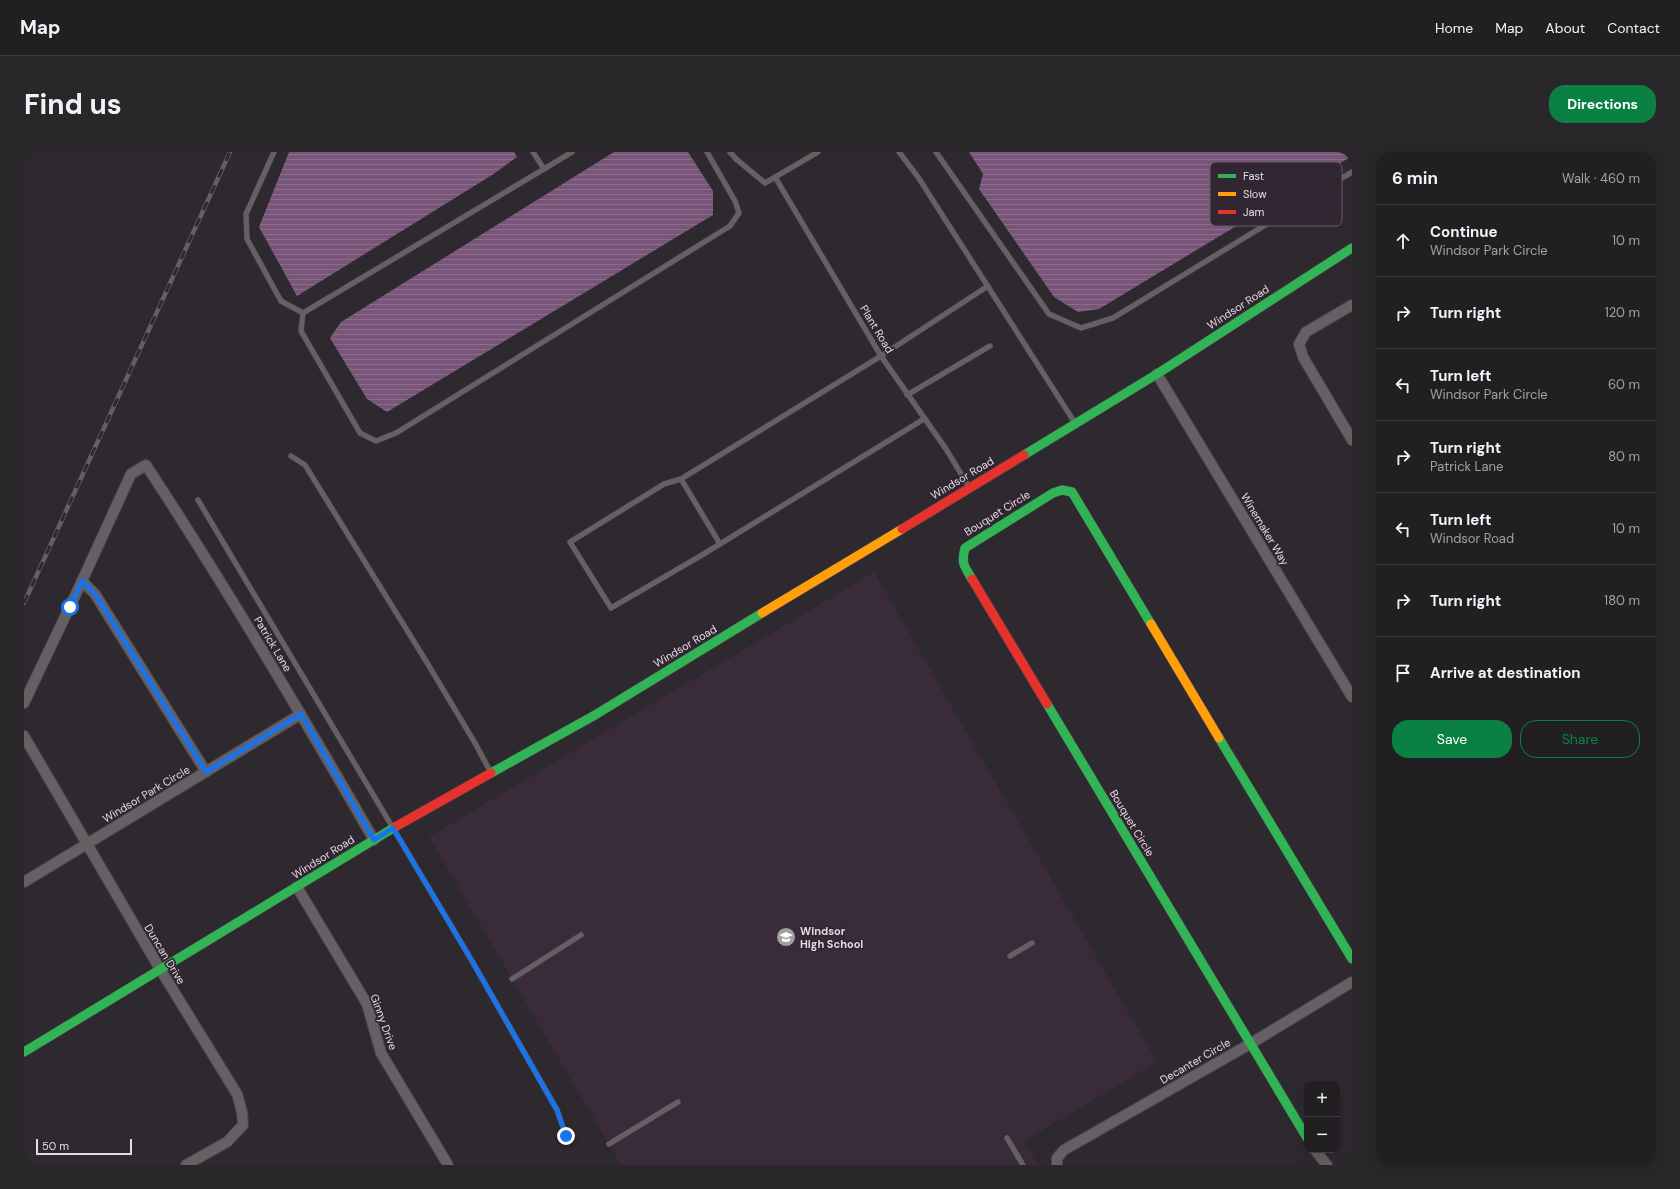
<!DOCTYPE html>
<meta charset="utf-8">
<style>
:root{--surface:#221f22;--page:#2a272a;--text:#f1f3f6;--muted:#a2a2a5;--line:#3f3d40;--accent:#0b8043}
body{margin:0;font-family:"DM Sans",sans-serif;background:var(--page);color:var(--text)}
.controls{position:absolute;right:12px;bottom:12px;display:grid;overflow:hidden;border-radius:8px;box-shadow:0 4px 16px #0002}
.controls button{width:36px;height:36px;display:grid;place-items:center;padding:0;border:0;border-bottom:1px solid var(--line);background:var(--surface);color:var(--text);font:20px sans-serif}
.scale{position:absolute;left:12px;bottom:10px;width:96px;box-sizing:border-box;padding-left:4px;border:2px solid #e3dbe3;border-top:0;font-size:11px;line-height:14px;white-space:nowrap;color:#e3dbe3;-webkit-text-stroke:3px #312631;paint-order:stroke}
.stop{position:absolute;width:12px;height:12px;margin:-9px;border:3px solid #1a73e8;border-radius:50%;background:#fff}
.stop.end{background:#1a73e8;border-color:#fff;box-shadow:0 1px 4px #0008}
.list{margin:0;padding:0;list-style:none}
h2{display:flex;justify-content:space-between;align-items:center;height:52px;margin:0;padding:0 16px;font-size:17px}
h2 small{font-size:13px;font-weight:400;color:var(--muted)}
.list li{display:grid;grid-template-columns:26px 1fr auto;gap:12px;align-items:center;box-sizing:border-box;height:72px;padding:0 16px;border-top:1px solid var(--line)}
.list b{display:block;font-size:15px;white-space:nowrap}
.list p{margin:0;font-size:13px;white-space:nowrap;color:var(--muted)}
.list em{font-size:13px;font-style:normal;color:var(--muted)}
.actions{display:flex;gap:8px;padding:12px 16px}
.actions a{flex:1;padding:9px 0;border:1px solid var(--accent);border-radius:16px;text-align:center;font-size:14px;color:var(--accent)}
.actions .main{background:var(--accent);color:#fff}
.icon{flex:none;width:22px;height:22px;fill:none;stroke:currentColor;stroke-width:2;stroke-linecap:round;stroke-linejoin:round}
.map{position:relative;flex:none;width:1328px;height:1013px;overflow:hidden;border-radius:16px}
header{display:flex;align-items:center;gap:24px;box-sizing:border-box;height:56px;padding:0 20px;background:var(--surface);border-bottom:1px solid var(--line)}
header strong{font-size:19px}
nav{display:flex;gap:22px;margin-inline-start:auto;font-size:14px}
.intro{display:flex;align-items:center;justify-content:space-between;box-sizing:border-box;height:96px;padding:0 24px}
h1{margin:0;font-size:28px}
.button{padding:10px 18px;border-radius:16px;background:var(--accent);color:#fff;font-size:14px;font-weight:700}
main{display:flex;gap:24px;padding:0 24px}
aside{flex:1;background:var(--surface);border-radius:16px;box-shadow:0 4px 16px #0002}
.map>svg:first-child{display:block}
.built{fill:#3a2b3a}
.water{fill:url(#water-rules)}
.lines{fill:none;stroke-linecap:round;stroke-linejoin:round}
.lane-casing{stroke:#4b464b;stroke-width:6}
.street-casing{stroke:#4b464b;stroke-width:12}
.fast-casing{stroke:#4b464b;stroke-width:10}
.slow-casing{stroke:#4b464b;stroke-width:10}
.jam-casing{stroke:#4b464b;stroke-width:10}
.lane{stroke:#646064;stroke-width:5}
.street{stroke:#646064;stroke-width:10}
.fast{stroke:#30b455;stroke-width:9}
.slow{stroke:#ff9f0a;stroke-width:9}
.jam{stroke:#e5322d;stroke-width:9}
.rail-casing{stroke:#645f64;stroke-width:4.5}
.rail{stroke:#312631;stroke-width:3;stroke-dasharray:9;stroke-linecap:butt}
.route{stroke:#1a73e8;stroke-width:5}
.labels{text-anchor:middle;stroke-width:3.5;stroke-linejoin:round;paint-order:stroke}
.street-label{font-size:11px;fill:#e3dbe3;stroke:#312631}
.poi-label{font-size:11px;font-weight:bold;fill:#e3dbe3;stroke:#312631;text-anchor:start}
.key{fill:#312631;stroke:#665c66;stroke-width:1}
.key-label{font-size:11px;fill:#e3dbe3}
</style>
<header>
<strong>Map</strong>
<nav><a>Home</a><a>Map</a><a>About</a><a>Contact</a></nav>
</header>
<div class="intro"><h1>Find us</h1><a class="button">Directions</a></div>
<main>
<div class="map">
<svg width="1328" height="1013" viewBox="0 0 1328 1013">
<defs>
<pattern id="water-rules" width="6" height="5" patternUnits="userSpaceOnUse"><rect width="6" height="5" fill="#785579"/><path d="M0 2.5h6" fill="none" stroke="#8b6d8c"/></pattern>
</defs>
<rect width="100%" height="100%" fill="#2e292e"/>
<!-- built -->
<path class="built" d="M 850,420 L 1133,910 L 1000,989 L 1014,1013 L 597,1013 L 405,685 Z"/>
<!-- water -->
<g class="water">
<path d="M 265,0 L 490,0 L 493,5 L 468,23 L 273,144 L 235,75 Z"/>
<path d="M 590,0 L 664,0 L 689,39 L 689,63 L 363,260 L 343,247 L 306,186 L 317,170 Z"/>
<path d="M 945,0 L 1328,0 L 1328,4 L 1075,157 L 1054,160 L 1030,145 L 955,37 L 959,22 Z"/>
</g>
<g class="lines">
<defs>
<g id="lane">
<path d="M 250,0 L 222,62 L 223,87 L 257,149 L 279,161"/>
<path d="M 706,0 L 712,7 L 741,31 L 794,0"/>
<path d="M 875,0 L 894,25 L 1051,271"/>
<path d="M 912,0 L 1025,162 L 1057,176 L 1089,166 L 1328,20"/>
<path d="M 520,17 L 548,0"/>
<path d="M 751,25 L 857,204 L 922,297 L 945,335"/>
<path d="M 279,161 L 277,179 L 336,281 L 352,289 L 372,281 L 706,74 L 715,61 L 711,49 L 683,0"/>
<path d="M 279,161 L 520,17 L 509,0"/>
<path d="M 883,243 L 966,194"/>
<path d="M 900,267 L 678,403 L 587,456 L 546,390 L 640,332 L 657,327 L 857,204 L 964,134"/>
<path d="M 267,304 L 281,313 L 402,509 L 451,591 L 466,619"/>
<path d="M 657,327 L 696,392"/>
<path d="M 174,348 L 448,809 L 533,958 L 542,984"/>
<path d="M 986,804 L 1008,791"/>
<path d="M 488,827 L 557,783"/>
<path d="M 983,986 L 999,1013"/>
<path d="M 585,992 L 654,950"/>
</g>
<g id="street">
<path d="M 1328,153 L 1282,180 L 1275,192 L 1279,205 L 1328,288"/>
<path d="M 1133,222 L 1328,545"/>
<path d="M 58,429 L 71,442 L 182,620"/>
<path d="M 0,551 L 58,429 L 107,322 L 122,313 C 202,435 277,561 350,688"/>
<path d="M 0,584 L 136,817 L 213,942 L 218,960 L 219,973 L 203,990 L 162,1013"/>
<path d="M 0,730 L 277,562"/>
<path d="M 273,735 L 343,852 L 357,901 L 424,1013"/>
<path d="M 1291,998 L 1303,1013"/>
<path d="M 1033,1013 L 1033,1006 L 1040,998 L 1226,892 L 1328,830"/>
</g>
<g id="fast">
<path d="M 1000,303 L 1133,222 L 1328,96"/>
<path d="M 948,427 C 940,414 937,411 941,396 L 1029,341 L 1038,338 L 1048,340 L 1127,472"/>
<path d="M 1023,552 L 1283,986"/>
<path d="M 1195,586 L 1328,807"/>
<path d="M 467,621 L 571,563 L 738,461"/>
<path d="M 0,900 L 371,675"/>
</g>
<g id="slow">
<path d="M 738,461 L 878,377"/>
<path d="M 1127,472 L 1195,586"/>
</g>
<g id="jam">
<path d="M 878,377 L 1000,303"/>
<path d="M 948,427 L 1023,552"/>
<path d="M 371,675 L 467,621"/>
</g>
</defs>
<!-- lane casing -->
<use href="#lane" class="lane-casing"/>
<!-- street casing -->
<use href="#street" class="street-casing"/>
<!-- fast casing -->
<use href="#fast" class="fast-casing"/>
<!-- slow casing -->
<use href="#slow" class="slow-casing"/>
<!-- jam casing -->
<use href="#jam" class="jam-casing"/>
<!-- lane -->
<use href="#lane" class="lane"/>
<!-- street -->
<use href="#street" class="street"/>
<!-- fast -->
<use href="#fast" class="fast"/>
<!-- slow -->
<use href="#slow" class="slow"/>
<!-- jam -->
<use href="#jam" class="jam"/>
<defs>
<path id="rail" d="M 0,451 L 206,0"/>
</defs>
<!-- rail casing -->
<use href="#rail" class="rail-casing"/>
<!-- rail -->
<use href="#rail" class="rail"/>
</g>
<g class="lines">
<!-- route -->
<path class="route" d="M 46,455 L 58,429 L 71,442 L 182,620 L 277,562 L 350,688 L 369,676 L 448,809 L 533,958 L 542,984"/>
</g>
<!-- icons -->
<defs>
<symbol id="school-disc" viewBox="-11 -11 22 22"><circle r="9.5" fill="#a49da4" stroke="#312631"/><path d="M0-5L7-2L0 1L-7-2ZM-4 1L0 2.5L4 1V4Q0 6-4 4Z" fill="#fff"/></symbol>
</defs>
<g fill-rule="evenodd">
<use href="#school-disc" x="751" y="774" width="22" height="22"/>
</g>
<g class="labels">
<!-- street labels -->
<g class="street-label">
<text transform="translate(1214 155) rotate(-33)" y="4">Windsor Road</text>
<text transform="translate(853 177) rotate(59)" y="4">Plant Road</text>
<text transform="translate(938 326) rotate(-31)" y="4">Windsor Road</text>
<text transform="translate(973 361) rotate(-32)" y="4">Bouquet Circle</text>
<text transform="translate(1241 377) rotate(59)" y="4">Winemaker Way</text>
<text transform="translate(249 492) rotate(59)" y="4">Patrick Lane</text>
<text transform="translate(661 494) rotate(-31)" y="4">Windsor Road</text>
<text transform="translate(122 642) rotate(-31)" y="4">Windsor Park Circle</text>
<text transform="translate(1108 671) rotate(59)" y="4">Bouquet Circle</text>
<text transform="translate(299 705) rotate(-32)" y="4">Windsor Road</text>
<text transform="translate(141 802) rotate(59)" y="4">Duncan Drive</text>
<text transform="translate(360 870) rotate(70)" y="4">Ginny Drive</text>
<text transform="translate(1171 909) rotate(-30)" y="4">Decanter Circle</text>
</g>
<!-- poi labels -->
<g class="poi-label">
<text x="776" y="783">Windsor<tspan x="776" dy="13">High School</tspan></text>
</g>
</g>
<!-- legend -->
<rect x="1186" y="10" width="132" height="64" rx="6" class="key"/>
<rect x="1194" y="22" width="18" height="4" fill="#30b455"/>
<rect x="1194" y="40" width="18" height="4" fill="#ff9f0a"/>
<rect x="1194" y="58" width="18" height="4" fill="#e5322d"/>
<g class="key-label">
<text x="1219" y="28">Fast</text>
<text x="1219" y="46">Slow</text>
<text x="1219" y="64">Jam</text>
</g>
</svg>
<div class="controls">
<button>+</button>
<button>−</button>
</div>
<div class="scale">50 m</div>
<div class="stop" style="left:46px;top:455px"></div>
<div class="stop end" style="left:542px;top:984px"></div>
</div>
<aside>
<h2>6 min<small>Walk · 460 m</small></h2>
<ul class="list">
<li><svg class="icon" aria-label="ahead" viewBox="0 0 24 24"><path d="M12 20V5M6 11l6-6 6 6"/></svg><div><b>Continue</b><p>Windsor Park Circle</p></div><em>10 m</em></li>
<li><svg class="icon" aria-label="right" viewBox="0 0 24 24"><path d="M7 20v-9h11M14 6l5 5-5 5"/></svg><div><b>Turn right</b></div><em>120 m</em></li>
<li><svg class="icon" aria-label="left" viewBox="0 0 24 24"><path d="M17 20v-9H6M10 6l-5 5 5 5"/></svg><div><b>Turn left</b><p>Windsor Park Circle</p></div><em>60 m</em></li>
<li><svg class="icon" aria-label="right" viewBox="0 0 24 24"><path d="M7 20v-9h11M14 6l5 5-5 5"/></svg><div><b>Turn right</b><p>Patrick Lane</p></div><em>80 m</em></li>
<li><svg class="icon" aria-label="left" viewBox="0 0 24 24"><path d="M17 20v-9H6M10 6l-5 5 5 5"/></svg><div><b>Turn left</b><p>Windsor Road</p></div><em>10 m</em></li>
<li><svg class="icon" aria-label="right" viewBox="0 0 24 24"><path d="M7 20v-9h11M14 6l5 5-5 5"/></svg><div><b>Turn right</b></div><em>180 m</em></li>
<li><svg class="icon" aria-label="arrive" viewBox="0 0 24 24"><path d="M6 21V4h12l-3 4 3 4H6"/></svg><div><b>Arrive at destination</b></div></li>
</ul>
<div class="actions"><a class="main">Save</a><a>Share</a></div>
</aside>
</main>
